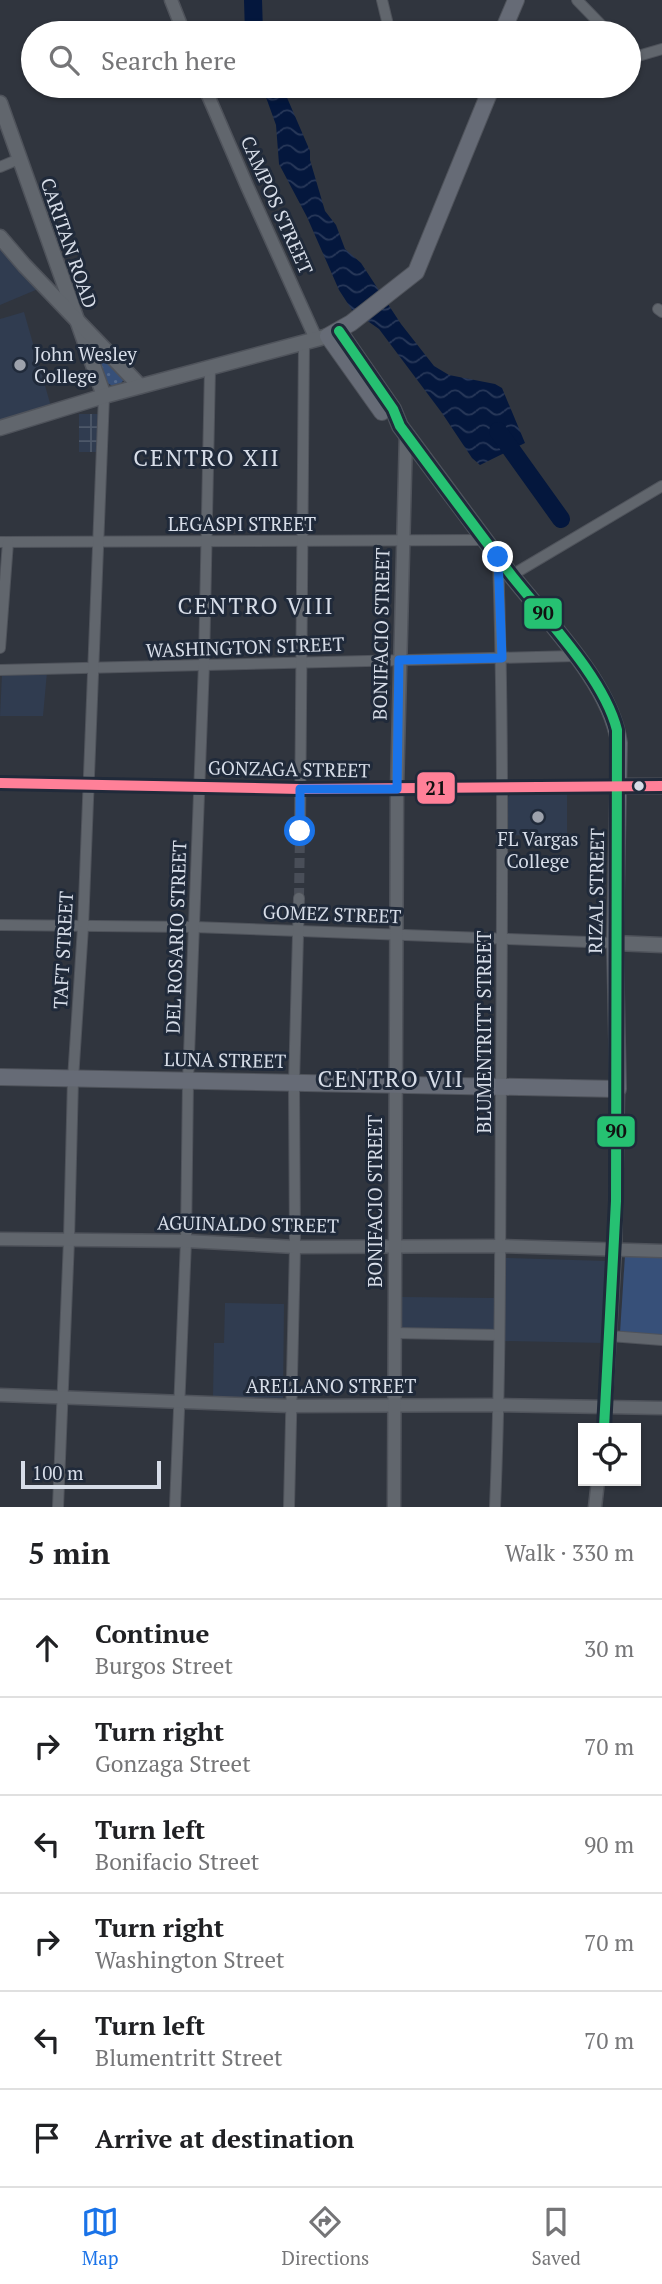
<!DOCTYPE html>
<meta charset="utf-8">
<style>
:root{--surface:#fff;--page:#f2f2f2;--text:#202124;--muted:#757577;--line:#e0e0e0;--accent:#1a73e8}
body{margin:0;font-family:"PT Serif",serif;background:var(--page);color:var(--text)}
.controls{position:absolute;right:21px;bottom:21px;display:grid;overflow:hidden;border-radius:0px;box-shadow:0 2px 5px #0004}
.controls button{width:63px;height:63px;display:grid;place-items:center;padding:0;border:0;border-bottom:2px solid var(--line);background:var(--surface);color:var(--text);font:35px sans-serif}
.scale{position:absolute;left:21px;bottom:18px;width:140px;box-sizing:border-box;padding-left:7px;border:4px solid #d7dde8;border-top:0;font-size:19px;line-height:24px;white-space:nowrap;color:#d7dde8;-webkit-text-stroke:5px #202a3a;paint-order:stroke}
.stop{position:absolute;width:21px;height:21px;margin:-16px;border:5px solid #1a73e8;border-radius:50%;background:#fff}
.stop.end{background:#1a73e8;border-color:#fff;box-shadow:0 2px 7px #0008}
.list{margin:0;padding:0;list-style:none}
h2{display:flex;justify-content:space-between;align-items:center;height:91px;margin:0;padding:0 28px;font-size:30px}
h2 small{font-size:23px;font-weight:400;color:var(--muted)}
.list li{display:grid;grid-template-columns:46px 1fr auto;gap:21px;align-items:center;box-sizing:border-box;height:98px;padding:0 28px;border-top:2px solid var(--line)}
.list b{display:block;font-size:26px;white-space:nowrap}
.list p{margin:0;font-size:23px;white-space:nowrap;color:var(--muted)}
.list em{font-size:23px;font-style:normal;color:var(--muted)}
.icon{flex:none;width:38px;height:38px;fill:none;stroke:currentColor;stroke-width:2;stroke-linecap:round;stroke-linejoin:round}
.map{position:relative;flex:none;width:662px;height:1507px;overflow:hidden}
.search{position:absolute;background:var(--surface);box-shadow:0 2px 5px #0004;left:21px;right:21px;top:21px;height:77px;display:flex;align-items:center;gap:18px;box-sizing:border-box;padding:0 24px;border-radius:38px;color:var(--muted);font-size:26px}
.sheet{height:679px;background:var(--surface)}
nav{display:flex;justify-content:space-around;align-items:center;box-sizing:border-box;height:98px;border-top:2px solid var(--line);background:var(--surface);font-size:19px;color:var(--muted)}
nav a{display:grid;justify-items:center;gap:4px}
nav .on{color:var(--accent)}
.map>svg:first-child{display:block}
.built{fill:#303c50}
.industrial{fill:url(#industrial-grid)}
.park{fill:#375079}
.garden{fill:url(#garden-dots)}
.water{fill:url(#water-waves)}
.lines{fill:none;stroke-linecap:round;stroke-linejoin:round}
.river{stroke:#04173d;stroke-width:18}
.minor-tunnel{stroke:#494e58;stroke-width:10;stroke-dasharray:10 5;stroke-linecap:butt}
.minor-casing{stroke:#4f535b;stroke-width:12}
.tertiary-casing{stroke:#4f535b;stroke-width:15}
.secondary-casing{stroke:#4f535b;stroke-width:17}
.primary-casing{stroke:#4f535b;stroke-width:18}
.minor{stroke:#61666d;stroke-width:10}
.tertiary{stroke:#61666d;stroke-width:12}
.secondary{stroke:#61666d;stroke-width:14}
.primary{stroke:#666b76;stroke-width:16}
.bus-1-casing{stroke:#202a3a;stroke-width:16}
.bus-2-casing{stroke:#202a3a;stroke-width:16}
.bus-1{stroke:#26c172;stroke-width:10}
.bus-2{stroke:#ff8098;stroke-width:10}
.route{stroke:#1a73e8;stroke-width:9}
.poi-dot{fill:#9da2ac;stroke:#202a3a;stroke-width:2.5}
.bus-dot{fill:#d7dde8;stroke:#202a3a;stroke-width:2.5}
.labels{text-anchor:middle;stroke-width:6;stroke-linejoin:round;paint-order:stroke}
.street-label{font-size:19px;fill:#d7dde8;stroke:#202a3a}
.poi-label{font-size:19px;fill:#d7dde8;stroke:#202a3a;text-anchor:start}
.quarter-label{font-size:23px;letter-spacing:2px;fill:#d7dde8;stroke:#202a3a}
.line-badge{stroke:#202a3a;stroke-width:2.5}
.pale-badge-label{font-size:19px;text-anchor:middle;font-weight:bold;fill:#111}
</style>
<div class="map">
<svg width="662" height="1507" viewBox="0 0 662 1507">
<defs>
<pattern id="industrial-grid" width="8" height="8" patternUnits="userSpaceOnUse" patternTransform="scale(1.75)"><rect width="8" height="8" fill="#303c50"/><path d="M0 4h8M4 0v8" fill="none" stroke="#4d5869"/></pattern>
<pattern id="garden-dots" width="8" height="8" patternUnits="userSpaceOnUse" patternTransform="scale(1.75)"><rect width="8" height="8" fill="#375079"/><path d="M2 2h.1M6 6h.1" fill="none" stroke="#53698c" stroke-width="1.8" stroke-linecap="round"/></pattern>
<pattern id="water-waves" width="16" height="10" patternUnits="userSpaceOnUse" patternTransform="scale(1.75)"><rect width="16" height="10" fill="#04173d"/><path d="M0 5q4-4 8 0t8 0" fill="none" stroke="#283859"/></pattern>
</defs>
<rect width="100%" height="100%" fill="#30353e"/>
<!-- built -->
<g class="built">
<path d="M 0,245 L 38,289 L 0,305 Z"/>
<path d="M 24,312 L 52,410 L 0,425 L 0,319 Z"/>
<path d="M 47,672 L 43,716 L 0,716 L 2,674 Z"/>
<path d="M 567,790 L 567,837 L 508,835 L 507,799 L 512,791 Z"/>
<path d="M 506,1258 L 607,1261 L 604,1343 L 503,1341 Z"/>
<path d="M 402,1297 L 495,1298 L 495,1333 L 401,1331 Z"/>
<path d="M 225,1303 L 284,1304 L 283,1398 L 213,1397 L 214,1343 L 224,1343 Z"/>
</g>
<!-- industrial -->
<rect class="industrial" x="79" y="414" width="19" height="38"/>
<!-- park -->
<path class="park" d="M 625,1255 L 662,1255 L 662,1336 L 620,1333 Z"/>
<!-- garden -->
<path class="garden" d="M 99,354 L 124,379 L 120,385 L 113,386 L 107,383 L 97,355 Z"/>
<!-- water -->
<path class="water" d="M 268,86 L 282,86 L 310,151 L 310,160 L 325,211 L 336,225 L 345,249 L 361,263 L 401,324 L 434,366 L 449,375 L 495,384 L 502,388 L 525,443 L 480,465 L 472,458 L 442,413 L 379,329 L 352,310 L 339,290 L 307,217 L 279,164 L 276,125 L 263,89 Z"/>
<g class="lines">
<!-- river -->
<g class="river">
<path d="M 253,0 L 254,33"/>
<path d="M 498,431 L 561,519"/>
</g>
<!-- minor-tunnel -->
<path class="minor-tunnel" d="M 299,898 L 300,831"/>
<defs>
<g id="minor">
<path d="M 382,0 L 390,33"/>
<path d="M 577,0 L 609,33"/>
<path d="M 629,55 L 638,56 L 662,49"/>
<path d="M 0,167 L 19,159"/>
<path d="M 658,309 L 662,312"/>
<path d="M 0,542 L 484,540"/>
<path d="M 512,575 L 662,486"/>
<path d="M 0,648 L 8,542"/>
<path d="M 0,670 L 575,656"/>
<path d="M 0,783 L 300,789 L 618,786"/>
<path d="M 300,831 L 304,342"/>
<path d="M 0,925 L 194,927 L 615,943"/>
<path d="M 394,1333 L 499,1335"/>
<path d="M 610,1336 L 662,1340"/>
<path d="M 58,1507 L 69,1240 L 73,1079 L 83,927 L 104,396"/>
<path d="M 175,1507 L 186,1241 L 188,1081 L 204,664 L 210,368"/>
<path d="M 289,1507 L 295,1247 L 294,1083 L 299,898"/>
<path d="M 495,1507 C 501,1366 500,1225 501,1083 C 502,909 504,734 498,559"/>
</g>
<g id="tertiary">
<path d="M 171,0 L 184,33"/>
<path d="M 204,86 L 247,186 L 316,339"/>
<path d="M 0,1239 L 186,1241 L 295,1247 L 501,1246 L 662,1251"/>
<path d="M 0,1395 L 290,1406 L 499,1405 L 662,1408"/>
<path d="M 604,1428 L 615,1250 L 618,1089"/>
<path d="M 394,1507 L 397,789 L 406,434"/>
<path d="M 595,1507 L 598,1481"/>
</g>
<g id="secondary">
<path d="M 0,103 L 104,396"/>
<path d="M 0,237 L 24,265 L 140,386"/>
<path d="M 0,428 L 104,396 L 328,336"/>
<path d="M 618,786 L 662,786"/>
<path d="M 615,943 L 662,945"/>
</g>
<g id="primary">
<path d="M 502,33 L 516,0"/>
<path d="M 382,412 L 328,336 L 351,323 L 416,272 L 492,86"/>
<path d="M 0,1077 L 618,1089 L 615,943 L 619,743 C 611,683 545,619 508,571 C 472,523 436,474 400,426 L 393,409 L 339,331"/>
</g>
</defs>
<!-- minor casing -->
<use href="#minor" class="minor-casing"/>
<!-- tertiary casing -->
<use href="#tertiary" class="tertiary-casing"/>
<!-- secondary casing -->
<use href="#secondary" class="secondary-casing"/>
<!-- primary casing -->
<use href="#primary" class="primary-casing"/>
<!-- minor -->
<use href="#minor" class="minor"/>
<!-- tertiary -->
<use href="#tertiary" class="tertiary"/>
<!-- secondary -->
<use href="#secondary" class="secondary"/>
<!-- primary -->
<use href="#primary" class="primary"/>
<defs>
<path id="bus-1" d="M 339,331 L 393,409 L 400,426 C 437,476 474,526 512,576 C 546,619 604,678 617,730 L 616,1201 L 604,1428"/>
<path id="bus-2" d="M 0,783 L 300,789 L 662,786"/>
</defs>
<!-- bus-1 casing -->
<use href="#bus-1" class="bus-1-casing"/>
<!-- bus-2 casing -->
<use href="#bus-2" class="bus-2-casing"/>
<!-- bus-1 -->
<use href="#bus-1" class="bus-1"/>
<!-- bus-2 -->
<use href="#bus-2" class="bus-2"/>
</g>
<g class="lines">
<!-- route -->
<path class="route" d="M 300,831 L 300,789 L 397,789 L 399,660 L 502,658 L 498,557"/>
</g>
<!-- markers -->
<g class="poi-dot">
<circle cx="20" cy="365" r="7"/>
<circle cx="538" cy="817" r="7"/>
</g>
<circle class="bus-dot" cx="639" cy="786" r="6"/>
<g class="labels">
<!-- street labels -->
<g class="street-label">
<text transform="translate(277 205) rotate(66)" y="7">CAMPOS STREET</text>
<text transform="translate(69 243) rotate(71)" y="7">CARITAN ROAD</text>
<text x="242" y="531">LEGASPI STREET</text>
<text transform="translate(381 634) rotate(-89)" y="7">BONIFACIO STREET</text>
<text transform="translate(245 647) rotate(-2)" y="7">WASHINGTON STREET</text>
<text transform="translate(289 769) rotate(1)" y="7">GONZAGA STREET</text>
<text transform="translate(596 891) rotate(-89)" y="7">RIZAL STREET</text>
<text transform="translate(332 914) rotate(2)" y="7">GOMEZ STREET</text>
<text transform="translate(176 937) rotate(-88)" y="7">DEL ROSARIO STREET</text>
<text transform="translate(63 950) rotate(-87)" y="7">TAFT STREET</text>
<text transform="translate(484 1032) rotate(-90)" y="7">BLUMENTRITT STREET</text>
<text transform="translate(225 1060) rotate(1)" y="7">LUNA STREET</text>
<text transform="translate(375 1201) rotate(-90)" y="7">BONIFACIO STREET</text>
<text transform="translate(248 1224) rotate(1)" y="7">AGUINALDO STREET</text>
<text x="331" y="1393">ARELLANO STREET</text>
</g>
<!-- poi labels -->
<g class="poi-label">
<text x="34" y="361">John Wesley<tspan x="34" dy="22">College</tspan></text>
<text x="538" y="846" text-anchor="middle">FL Vargas<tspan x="538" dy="22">College</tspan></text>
</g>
<!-- quarter labels -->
<g class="quarter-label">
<text x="207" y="466">CENTRO XII</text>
<text x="256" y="614">CENTRO VIII</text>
<text x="391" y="1087">CENTRO VII</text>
</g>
</g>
<g class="line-badge">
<rect x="523" y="597" width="40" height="33" rx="7" fill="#26c172"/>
<rect x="416" y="771" width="40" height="34" rx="7" fill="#ff8098"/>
<rect x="596" y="1115" width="40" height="33" rx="7" fill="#26c172"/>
</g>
<g class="pale-badge-label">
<text x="543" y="620">90</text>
<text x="436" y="795">21</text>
<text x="616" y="1138">90</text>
</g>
</svg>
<div class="controls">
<button><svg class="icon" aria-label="locate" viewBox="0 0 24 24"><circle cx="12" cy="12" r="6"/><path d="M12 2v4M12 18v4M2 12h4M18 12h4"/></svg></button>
</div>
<div class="scale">100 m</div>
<div class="stop" style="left:300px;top:831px"></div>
<div class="stop end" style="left:498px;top:557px"></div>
<div class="search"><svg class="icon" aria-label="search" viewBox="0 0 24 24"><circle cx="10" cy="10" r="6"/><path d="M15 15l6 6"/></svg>Search here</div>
</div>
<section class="sheet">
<h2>5 min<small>Walk · 330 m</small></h2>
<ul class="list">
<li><svg class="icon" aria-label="ahead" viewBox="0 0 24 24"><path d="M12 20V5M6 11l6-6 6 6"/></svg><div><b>Continue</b><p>Burgos Street</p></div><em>30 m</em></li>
<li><svg class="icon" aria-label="right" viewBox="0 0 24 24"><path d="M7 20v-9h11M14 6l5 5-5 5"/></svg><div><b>Turn right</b><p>Gonzaga Street</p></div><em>70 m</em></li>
<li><svg class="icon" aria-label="left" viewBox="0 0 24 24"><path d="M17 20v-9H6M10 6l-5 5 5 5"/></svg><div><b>Turn left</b><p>Bonifacio Street</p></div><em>90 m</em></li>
<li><svg class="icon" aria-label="right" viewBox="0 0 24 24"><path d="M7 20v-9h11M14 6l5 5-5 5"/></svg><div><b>Turn right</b><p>Washington Street</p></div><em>70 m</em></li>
<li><svg class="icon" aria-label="left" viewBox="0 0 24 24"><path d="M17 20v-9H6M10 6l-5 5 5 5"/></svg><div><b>Turn left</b><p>Blumentritt Street</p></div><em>70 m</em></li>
<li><svg class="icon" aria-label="arrive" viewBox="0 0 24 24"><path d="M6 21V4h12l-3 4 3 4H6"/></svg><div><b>Arrive at destination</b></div></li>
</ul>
</section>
<nav>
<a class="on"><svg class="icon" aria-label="map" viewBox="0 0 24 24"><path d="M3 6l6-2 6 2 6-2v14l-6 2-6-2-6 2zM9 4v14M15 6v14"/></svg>Map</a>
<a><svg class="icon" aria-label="directions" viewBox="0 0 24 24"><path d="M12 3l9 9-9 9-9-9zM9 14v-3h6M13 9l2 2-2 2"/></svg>Directions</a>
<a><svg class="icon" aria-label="saved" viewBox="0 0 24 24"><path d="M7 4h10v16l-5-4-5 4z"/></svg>Saved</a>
</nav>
